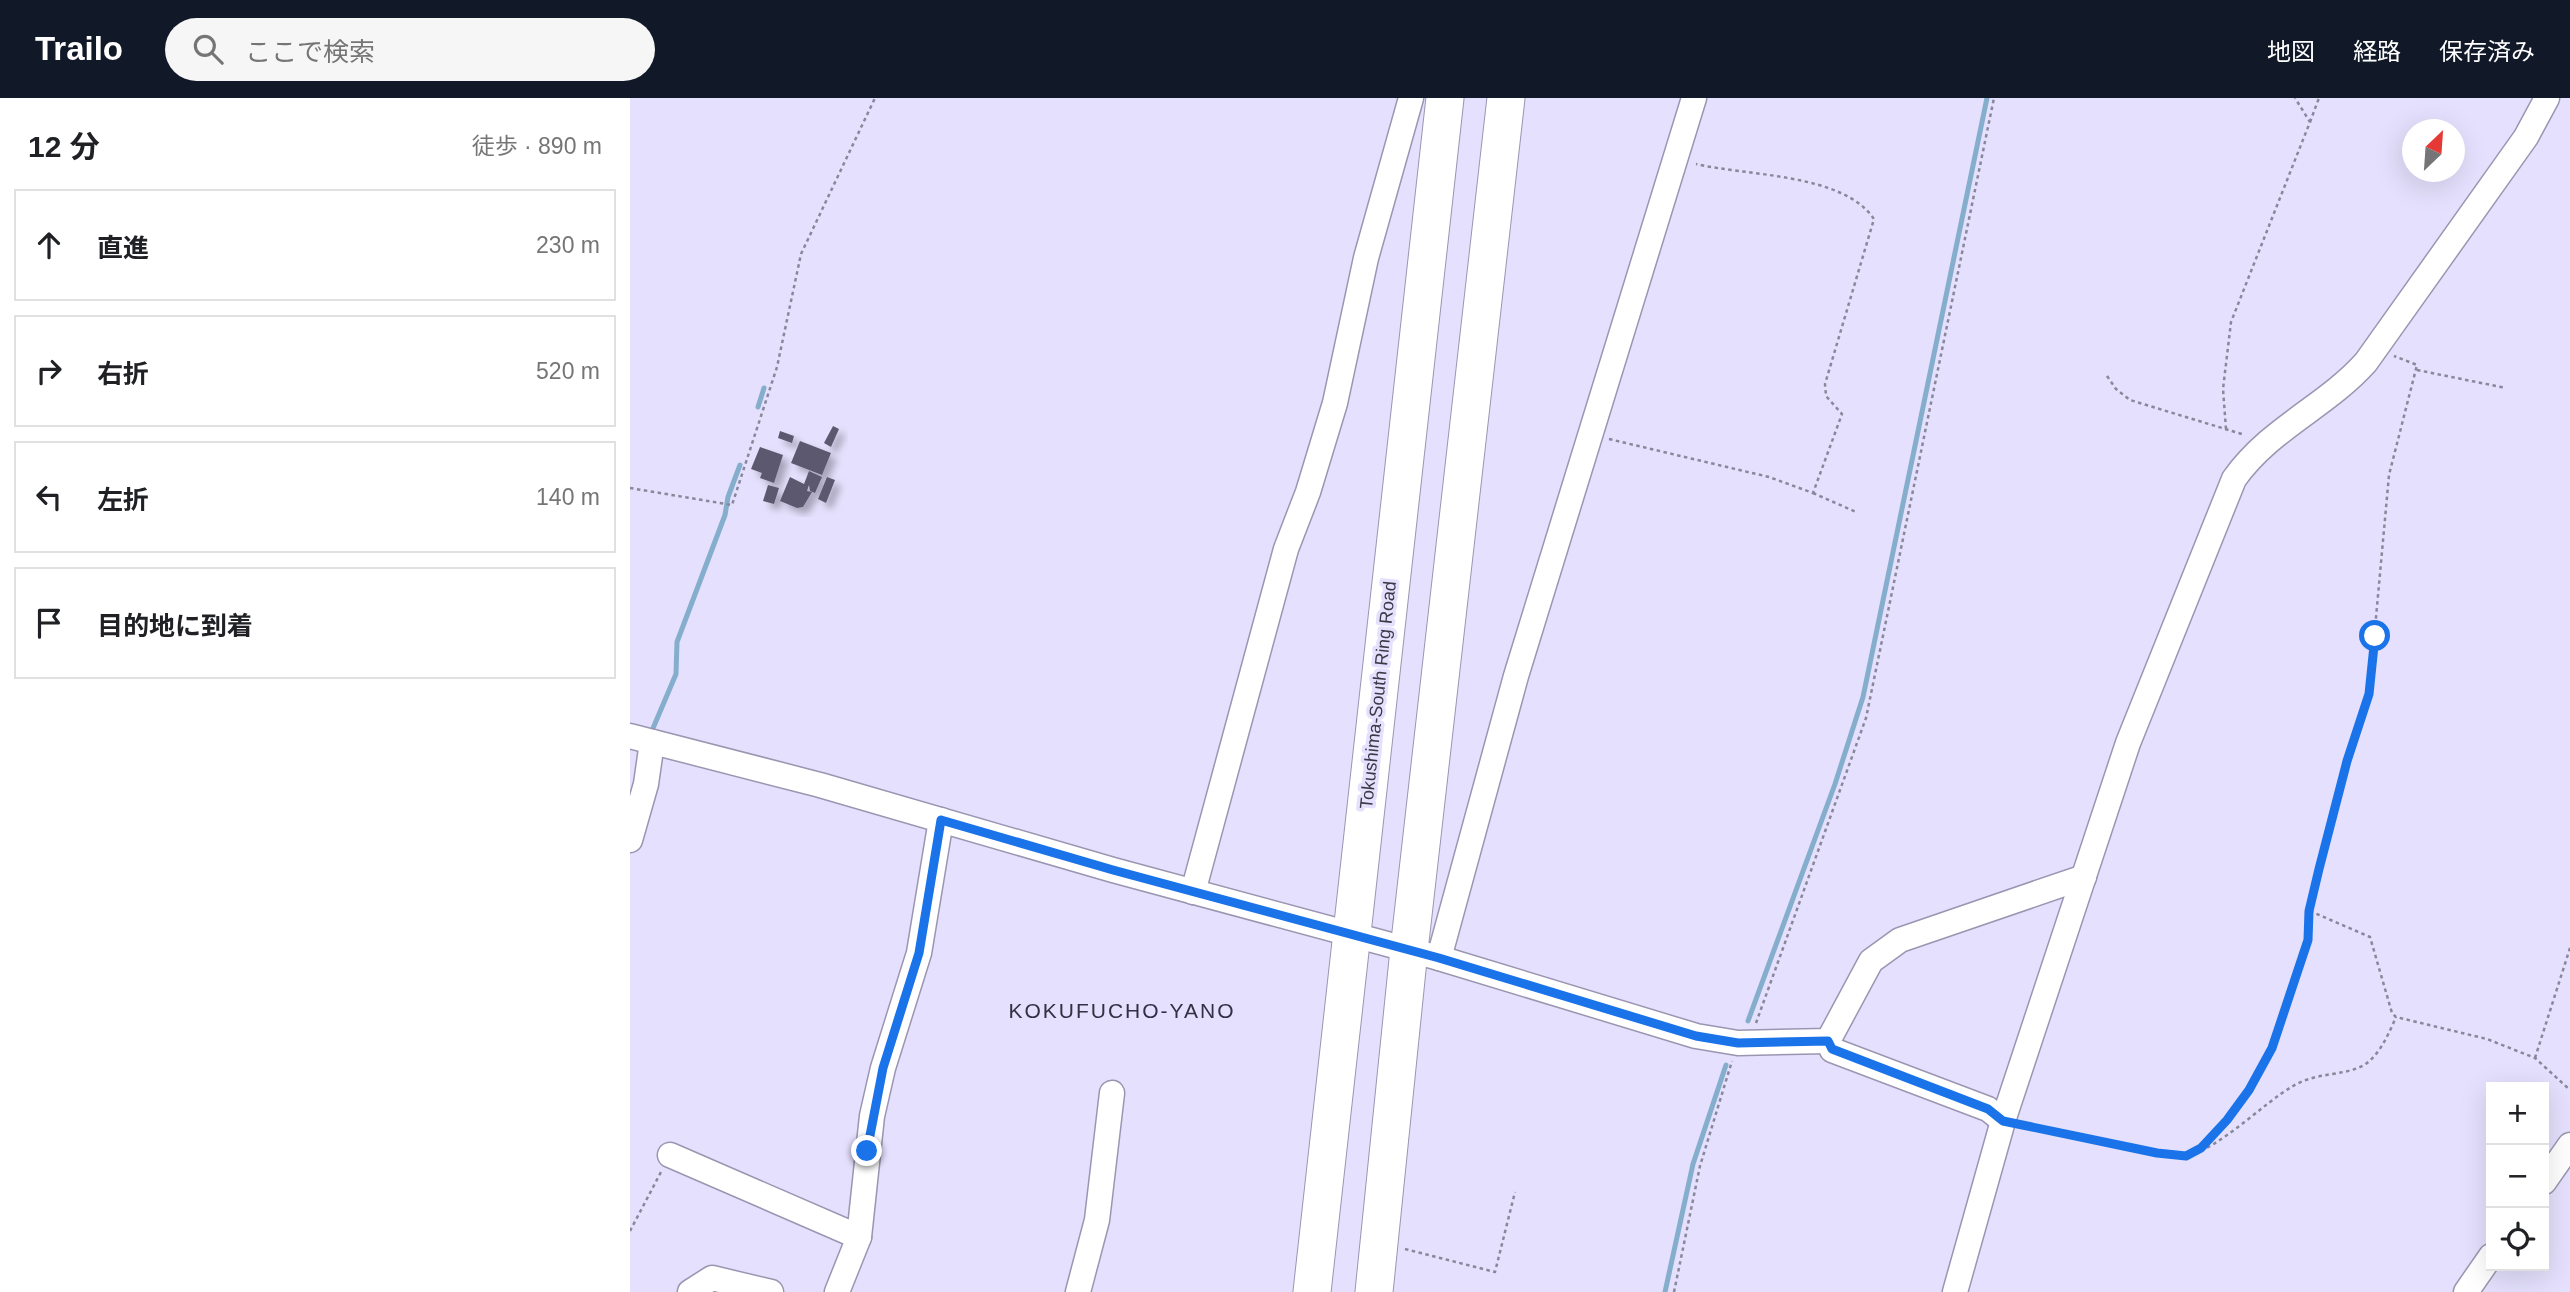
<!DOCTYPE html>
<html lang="ja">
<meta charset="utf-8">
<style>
:root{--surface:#fff;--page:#f6f6f6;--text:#202124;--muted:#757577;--line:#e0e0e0;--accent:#111827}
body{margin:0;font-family:Helvetica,"Noto Sans JP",sans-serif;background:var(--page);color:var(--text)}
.controls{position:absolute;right:21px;bottom:21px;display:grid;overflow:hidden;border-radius:0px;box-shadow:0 7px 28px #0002}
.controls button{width:63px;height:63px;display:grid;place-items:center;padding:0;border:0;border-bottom:2px solid var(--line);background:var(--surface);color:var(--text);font:35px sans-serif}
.compass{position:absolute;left:1772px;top:21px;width:63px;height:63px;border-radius:50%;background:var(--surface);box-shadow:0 7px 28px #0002;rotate:25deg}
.stop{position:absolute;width:21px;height:21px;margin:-16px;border:5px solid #1a73e8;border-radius:50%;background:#fff}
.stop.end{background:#1a73e8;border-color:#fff;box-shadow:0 2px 7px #0008}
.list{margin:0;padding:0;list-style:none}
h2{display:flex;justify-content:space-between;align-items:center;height:91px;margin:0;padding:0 28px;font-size:30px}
h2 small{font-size:23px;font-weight:400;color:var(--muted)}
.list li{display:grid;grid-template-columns:46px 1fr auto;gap:21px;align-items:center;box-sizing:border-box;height:112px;margin:0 14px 14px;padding:0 14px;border:2px solid var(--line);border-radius:0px}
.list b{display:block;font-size:26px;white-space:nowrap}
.list em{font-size:23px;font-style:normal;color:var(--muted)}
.icon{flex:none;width:38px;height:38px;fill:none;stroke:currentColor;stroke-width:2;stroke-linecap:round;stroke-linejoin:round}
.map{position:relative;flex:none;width:1940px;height:1194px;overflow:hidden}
header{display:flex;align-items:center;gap:42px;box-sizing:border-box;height:98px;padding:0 35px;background:var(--accent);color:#fff}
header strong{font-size:33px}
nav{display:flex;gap:38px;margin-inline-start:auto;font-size:24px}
.search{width:490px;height:63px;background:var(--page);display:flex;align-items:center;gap:18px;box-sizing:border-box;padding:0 24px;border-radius:38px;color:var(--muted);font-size:26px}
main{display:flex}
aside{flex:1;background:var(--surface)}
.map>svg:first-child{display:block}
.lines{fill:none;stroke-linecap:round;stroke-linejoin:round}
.stream{stroke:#85aecc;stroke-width:5}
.building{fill:#5b5870;filter:url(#shadow)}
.minor-casing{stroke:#9a96b1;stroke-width:27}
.highway-casing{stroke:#9a96b1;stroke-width:39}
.path{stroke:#89879a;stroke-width:2.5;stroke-dasharray:3.5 3.5;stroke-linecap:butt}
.minor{stroke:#fff;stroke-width:24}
.highway{stroke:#fff;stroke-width:37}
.route{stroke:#1a73e8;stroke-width:9}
.labels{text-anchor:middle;stroke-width:7;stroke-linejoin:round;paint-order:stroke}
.street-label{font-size:18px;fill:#3b3945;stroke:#e4e0fd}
.quarter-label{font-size:21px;letter-spacing:2px;fill:#332f45;stroke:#e4e0fd}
</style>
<header>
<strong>Trailo</strong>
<div class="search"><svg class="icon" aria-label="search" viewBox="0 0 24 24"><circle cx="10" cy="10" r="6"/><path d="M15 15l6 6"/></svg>ここで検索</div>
<nav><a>地図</a><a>経路</a><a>保存済み</a></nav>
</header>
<main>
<aside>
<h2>12 分<small>徒歩 · 890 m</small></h2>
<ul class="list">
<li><svg class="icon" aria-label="ahead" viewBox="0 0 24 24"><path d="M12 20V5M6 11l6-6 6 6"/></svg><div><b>直進</b></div><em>230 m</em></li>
<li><svg class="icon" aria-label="right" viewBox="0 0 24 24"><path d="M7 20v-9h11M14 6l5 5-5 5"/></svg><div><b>右折</b></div><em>520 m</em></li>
<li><svg class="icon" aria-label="left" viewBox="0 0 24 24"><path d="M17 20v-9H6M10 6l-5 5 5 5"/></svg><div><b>左折</b></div><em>140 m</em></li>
<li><svg class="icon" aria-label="arrive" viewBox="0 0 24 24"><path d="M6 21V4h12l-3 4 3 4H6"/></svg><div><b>目的地に到着</b></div></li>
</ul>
</aside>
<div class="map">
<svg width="1940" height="1194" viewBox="0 0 1940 1194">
<defs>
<filter id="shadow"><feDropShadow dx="6" dy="6" stdDeviation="3.5" flood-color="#0004"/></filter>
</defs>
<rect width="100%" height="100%" fill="#e4e0fd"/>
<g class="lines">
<!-- stream -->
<g class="stream">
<path d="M 128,309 L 134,290"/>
<path d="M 21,635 L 46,576 L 47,544 L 95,417 L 98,399 L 110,367"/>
<path d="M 1118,923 L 1205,686 L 1233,599 L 1357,0"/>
<path d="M 1035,1194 L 1063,1066 L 1096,967"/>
</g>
</g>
<!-- building -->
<g class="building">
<path d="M 203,328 L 209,331 L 201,349 L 194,345 Z"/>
<path d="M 150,333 L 164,338 L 162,345 L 148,340 Z"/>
<path d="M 170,343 L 201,355 L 192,377 L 161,365 Z"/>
<path d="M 130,349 L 153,357 L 144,385 L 130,380 L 132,375 L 121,371 Z"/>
<path d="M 179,373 L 192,379 L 185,395 L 180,393 L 179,387 L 177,393 L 182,394 L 173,409 L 167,410 L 150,403 L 160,379 L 174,386 Z"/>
<path d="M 197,379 L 205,382 L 196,405 L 188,401 Z"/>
<path d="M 138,387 L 149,390 L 144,406 L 133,403 Z"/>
</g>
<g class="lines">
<defs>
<g id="minor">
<path d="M 0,638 L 190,687 L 483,772 L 809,860 L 1066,938 L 1108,945 L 1198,943 L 1241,863 L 1270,842 L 1454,779"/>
<path d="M 0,742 L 16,686 L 22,644"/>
<path d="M 563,794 L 656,451 L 678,394 L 705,305 L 736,160 L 781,0"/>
<path d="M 809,860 L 886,578 L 1064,0"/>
<path d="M 1198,943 L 1202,952 L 1358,1011 L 1373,1023"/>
<path d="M 40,1057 L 229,1139"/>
<path d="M 1914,1084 L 1940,1047"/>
<path d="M 60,1194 L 82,1180 L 141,1194"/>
<path d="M 207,1194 L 229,1139 L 242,1018 L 253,970 L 289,855 L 311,722"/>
<path d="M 448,1194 L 467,1122 L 482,995"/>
<path d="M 1325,1194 L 1373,1023 L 1498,645 L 1604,381 C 1640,330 1696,309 1736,264 L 1896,39 L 1917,0"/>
<path d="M 1836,1194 L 1861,1158"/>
</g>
<g id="highway">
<path d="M 682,1194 L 815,0"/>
<path d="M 744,1194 L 779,852 L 876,0"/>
</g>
</defs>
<!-- minor casing -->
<use href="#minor" class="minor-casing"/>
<!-- highway casing -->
<use href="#highway" class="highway-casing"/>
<!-- path -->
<g class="path">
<path d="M 1680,24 L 1689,0"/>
<path d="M 1787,272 L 1876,290"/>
<path d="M 1477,278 L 1486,291 L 1500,302 L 1615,337"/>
<path d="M 1596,331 L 1593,291 L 1601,224 L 1680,24 L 1665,0"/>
<path d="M 979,341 L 1139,379 L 1183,395 L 1212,316 L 1196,298 L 1195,286 L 1244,121 C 1213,75 1116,78 1066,66"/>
<path d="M 0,390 L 102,407 L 147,269 L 171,156 L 245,0"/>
<path d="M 1183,395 L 1226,414"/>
<path d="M 1680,813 L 1740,839 L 1762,915 L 1766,919 L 1857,941 L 1905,960 L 1940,992"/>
<path d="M 1126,925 L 1236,620 L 1364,0"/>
<path d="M 1905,960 L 1940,850"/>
<path d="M 1393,1028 C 1425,1034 1531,1063 1556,1058 C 1591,1050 1632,1006 1663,988 C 1686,974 1715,978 1734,967 C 1750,957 1759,935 1766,919"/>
<path d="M 1571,1050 L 1619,992 L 1642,950 L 1678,842 L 1679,813 L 1689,771 L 1717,663 L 1739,596 L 1759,377 L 1787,267 L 1764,258"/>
<path d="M 0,1133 L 31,1074"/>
<path d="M 775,1151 L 865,1174 L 885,1094"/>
<path d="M 1044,1194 L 1070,1068 L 1102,963"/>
</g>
<!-- minor -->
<use href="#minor" class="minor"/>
<!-- highway -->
<use href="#highway" class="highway"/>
</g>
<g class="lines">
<!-- route -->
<path class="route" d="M 237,1053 L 253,970 L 289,855 L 311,722 L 483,772 L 809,860 L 1066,938 L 1108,945 L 1198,943 L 1202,951 L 1358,1011 L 1373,1023 L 1527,1055 L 1556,1058 L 1571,1050 L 1597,1022 L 1619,992 L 1642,950 L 1678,842 L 1679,813 L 1689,771 L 1717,663 L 1739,596 L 1745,538"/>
</g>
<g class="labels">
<!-- street labels -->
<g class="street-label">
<text transform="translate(748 597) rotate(-84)" y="6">Tokushima-South Ring Road</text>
</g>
<!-- quarter labels -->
<g class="quarter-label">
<text x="492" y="920">KOKUFUCHO-YANO</text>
</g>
</g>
</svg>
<div class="controls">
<button>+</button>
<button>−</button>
<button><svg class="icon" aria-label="locate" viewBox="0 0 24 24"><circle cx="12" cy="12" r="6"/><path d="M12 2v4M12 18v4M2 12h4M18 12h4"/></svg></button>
</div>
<svg class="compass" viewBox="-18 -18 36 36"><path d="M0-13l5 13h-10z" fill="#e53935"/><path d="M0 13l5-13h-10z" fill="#757577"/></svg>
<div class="stop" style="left:1745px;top:538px"></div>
<div class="stop end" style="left:237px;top:1053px"></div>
</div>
</main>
